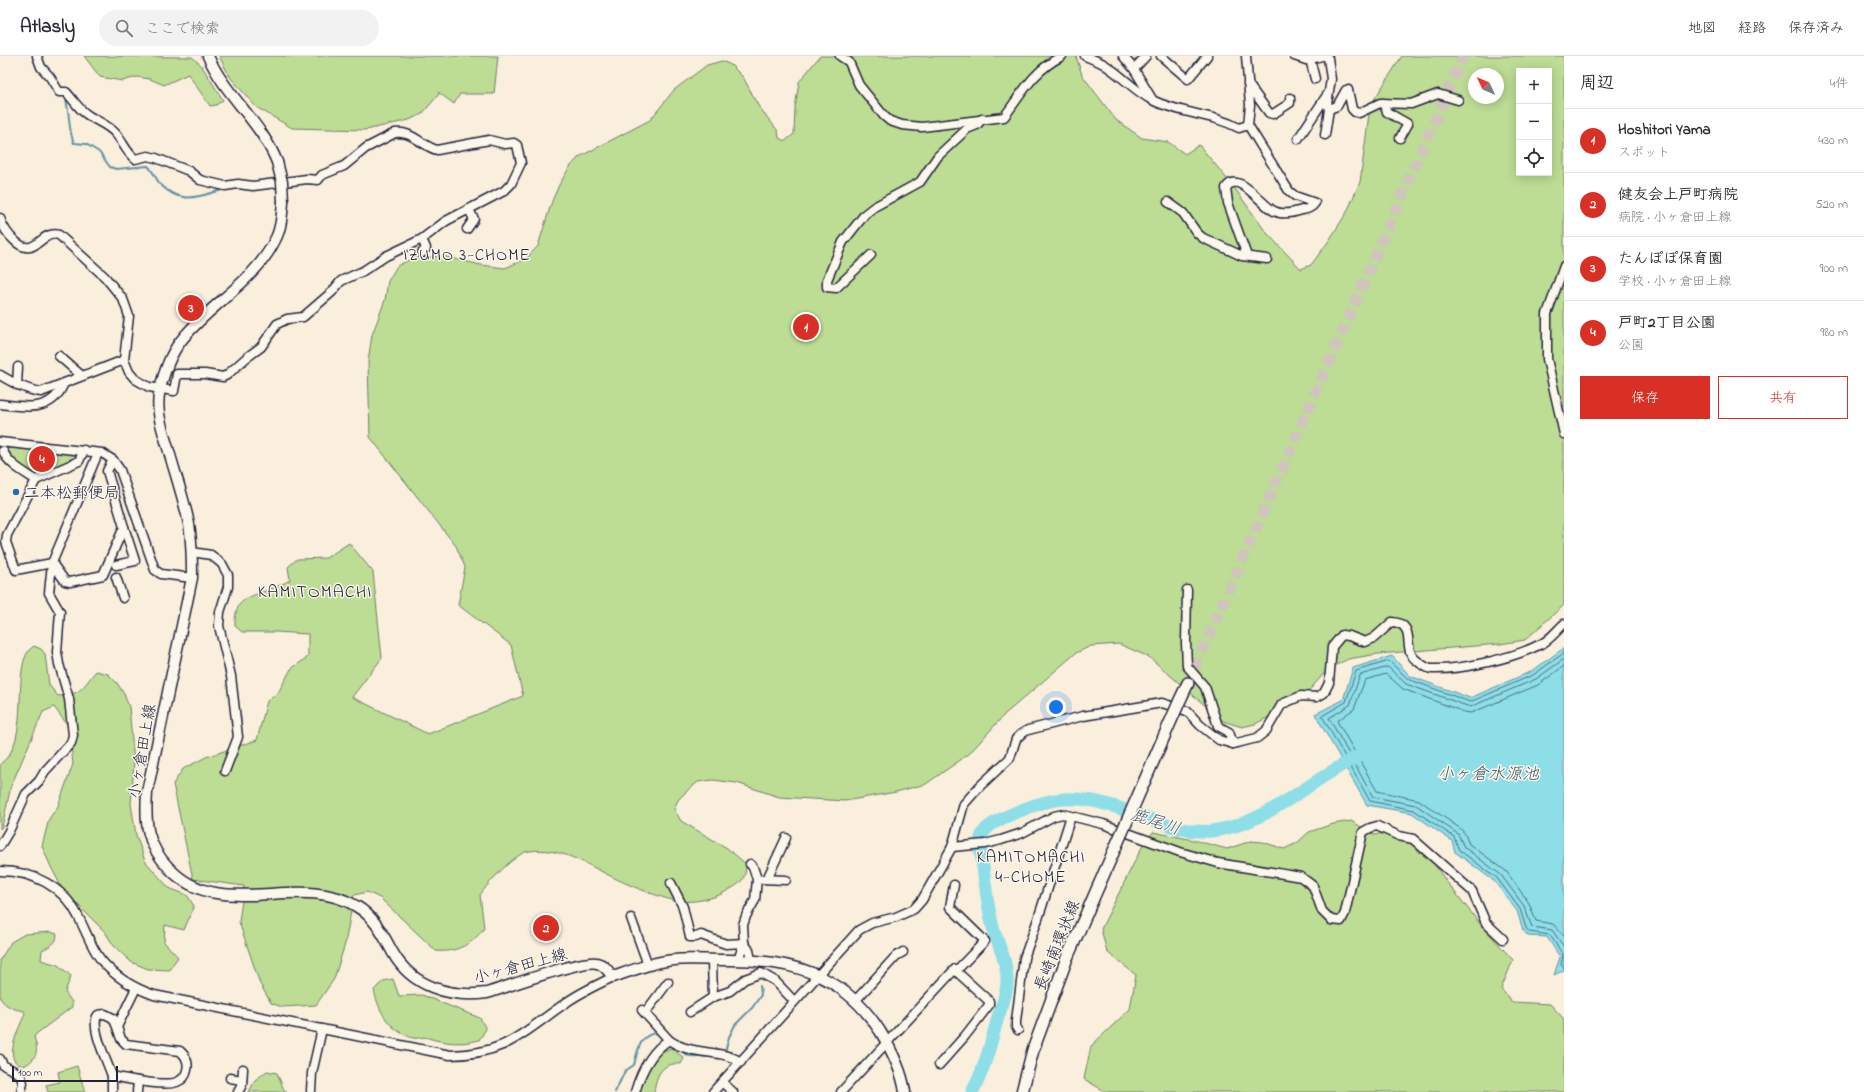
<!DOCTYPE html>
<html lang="ja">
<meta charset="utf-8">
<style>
:root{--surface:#fff;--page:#f2f2f3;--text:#2b2b33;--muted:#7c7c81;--line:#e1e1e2;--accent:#d93025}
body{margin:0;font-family:"Indie Flower","Klee One",sans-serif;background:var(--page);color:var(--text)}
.controls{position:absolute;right:12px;top:12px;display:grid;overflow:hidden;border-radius:0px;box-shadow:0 2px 10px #0003}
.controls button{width:36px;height:36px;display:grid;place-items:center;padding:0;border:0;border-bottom:1px solid var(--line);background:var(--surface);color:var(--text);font:20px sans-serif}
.compass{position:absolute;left:1468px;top:12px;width:36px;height:36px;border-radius:50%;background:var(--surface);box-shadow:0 2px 10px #0003;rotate:314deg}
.scale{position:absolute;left:12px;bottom:10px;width:106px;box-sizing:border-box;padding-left:4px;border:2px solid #22223b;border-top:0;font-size:11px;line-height:14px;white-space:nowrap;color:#22223b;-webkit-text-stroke:3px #fbf7ec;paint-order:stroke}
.you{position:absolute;left:1056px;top:651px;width:14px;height:14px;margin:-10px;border:3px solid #fff;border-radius:50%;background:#1a73e8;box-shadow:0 0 0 6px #1a73e833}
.badge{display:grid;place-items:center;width:26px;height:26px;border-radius:50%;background:var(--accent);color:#fff;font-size:13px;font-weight:700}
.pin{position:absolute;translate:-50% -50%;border:2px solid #fff;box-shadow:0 1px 4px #0006}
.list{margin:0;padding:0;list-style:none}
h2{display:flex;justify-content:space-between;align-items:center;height:52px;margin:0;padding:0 16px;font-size:17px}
h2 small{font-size:13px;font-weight:400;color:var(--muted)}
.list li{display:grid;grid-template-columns:26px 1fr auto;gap:12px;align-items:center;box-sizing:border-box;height:64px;padding:0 16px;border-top:1px solid var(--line)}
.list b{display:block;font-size:15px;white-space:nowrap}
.list p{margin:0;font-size:13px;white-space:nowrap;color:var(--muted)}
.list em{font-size:13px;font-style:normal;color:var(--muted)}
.actions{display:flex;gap:8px;padding:12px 16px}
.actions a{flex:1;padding:9px 0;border:1px solid var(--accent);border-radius:0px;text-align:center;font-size:14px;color:var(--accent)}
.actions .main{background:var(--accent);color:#fff}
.icon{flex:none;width:22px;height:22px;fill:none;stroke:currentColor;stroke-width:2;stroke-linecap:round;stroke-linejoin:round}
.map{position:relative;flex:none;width:1564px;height:1036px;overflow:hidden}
header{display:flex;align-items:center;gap:24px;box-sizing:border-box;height:56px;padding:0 20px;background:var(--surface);border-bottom:1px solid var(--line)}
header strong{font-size:19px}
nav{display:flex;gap:22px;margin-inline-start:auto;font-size:14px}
.search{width:280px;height:36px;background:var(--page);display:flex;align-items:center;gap:10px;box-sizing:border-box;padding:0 14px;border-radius:22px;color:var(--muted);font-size:15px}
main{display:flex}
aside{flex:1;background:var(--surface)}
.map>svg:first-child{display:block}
.green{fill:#bddc94;stroke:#707f68;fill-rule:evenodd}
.water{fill:#8ddee7;stroke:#6293a2}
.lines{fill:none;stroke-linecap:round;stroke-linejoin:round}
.shore{stroke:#4d6d80;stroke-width:1}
.stream{stroke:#6293a2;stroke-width:2}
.river{stroke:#8ddee7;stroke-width:13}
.highway-tunnel{stroke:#cfc5bd;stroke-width:11;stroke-dasharray:11 5.5;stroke-linecap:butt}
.minor-casing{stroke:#22223b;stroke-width:11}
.major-casing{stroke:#22223b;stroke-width:13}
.highway-casing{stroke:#22223b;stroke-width:14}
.minor{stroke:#fbf7ec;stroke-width:8}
.major{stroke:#fbf7ec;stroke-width:10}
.highway{stroke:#fbf7ec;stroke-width:11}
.major-bridge-casing{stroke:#22223b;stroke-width:13;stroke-linecap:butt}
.highway-bridge-casing{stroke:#22223b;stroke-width:14;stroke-linecap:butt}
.major-bridge{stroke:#fbf7ec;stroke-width:10}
.highway-bridge{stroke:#fbf7ec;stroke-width:11}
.poi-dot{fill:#1f6fb2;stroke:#fbf7ec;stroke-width:1.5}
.labels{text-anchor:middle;stroke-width:3;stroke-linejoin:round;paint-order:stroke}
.poi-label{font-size:16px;fill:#22223b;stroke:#fbf7ec;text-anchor:start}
.street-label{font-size:16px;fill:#22223b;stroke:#fbf7ec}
.neighbourhood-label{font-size:17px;letter-spacing:1px;fill:#22223b;stroke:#fbf7ec}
.water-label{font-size:17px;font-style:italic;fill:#425a6f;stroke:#fbf7ec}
.quarter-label{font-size:18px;letter-spacing:1px;fill:#22223b;stroke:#fbf7ec}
</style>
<header>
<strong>Atlasly</strong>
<div class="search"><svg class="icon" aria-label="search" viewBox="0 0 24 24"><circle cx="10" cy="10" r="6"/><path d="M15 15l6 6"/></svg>ここで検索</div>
<nav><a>地図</a><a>経路</a><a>保存済み</a></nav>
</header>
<main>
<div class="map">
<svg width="1564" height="1036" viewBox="0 0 1564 1036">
<rect width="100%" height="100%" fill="#faeedd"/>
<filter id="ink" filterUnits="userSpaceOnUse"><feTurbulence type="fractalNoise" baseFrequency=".025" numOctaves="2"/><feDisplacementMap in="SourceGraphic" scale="8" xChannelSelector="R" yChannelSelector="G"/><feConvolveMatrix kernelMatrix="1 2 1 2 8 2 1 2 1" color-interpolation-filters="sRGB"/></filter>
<g filter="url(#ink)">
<!-- green -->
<g class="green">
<path d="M 84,0 L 192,1 L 201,9 L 223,44 L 216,49 L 210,50 L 188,18 L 164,29 L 150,23 L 137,21 L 122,25 L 100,21 Z"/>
<path d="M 219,0 L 498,0 L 494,38 L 460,38 L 454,48 L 438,36 L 439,38 L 422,58 L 409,64 L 366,74 L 292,72 L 256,51 L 230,21 Z"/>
<path d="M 820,0 L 1076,0 L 1082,19 L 1116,64 L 1142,82 L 1168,86 L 1185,98 L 1199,89 L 1233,130 L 1266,176 L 1301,213 L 1311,209 L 1328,186 L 1347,156 L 1360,126 L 1370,50 L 1402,0 L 1564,0 L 1564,549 L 1525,584 L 1500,588 L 1378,598 L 1348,603 L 1327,614 L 1300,645 L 1255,668 L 1242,671 L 1223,665 L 1149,601 L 1119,588 L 1091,590 L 1076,597 L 1005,658 L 969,698 L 926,728 L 896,736 L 845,745 L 779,741 L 737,727 L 713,724 L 698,726 L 689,733 L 678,744 L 674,753 L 681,765 L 727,792 L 746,808 C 746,824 741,827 727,835 C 714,843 693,847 678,845 C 667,844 633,831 623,826 C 593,813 564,790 529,795 C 515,797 488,827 480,839 L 484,872 C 473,888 456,897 436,895 L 380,842 L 367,836 L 354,839 L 345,888 L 334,923 L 316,949 L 282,951 L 271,947 L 260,928 L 239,866 L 244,830 L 193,823 L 173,728 L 183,713 L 206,701 L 257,684 L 267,645 L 278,637 L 291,613 L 308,601 L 308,578 L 276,576 L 242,576 L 235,570 C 234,541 249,542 270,533 C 277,531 284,527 290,524 L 288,511 L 297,503 L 326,502 L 349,487 L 373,516 L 382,602 L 352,641 L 428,678 L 523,640 L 511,589 L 458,549 L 465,511 L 456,490 L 370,381 L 368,305 L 372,279 L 385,244 L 388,225 L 397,210 L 413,202 L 442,200 L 481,209 L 505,212 L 526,203 L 538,190 L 552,145 L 559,129 L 569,112 L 579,101 L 650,64 L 674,34 L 707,9 L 722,5 L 731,9 L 743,21 L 759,51 L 778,75 L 779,82 L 785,85 L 794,78 L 795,52 L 799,26 ZM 1519,15 L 1549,15 L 1549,117 L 1519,117 ZM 1474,18 L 1498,18 L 1498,42 L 1474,42 Z"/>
<path d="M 7,391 L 78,398 L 76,402 L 35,418 C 24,412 6,406 7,391 Z"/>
<path d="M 34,590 L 41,593 L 45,598 L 49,629 L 58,640 C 81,639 82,632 96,615 L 108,618 L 117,627 L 124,638 L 129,651 L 134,706 L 131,748 L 136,779 L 145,805 L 169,832 L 187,839 L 194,850 L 184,874 L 165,869 L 164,886 L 178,901 L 169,914 L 148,913 L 131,906 L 114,890 L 105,876 L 63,834 L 51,811 L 42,790 L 49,763 L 58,750 L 73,708 L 69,671 L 54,651 L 43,656 L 11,730 L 2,771 L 0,773 L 0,708 C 34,686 8,604 34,590 Z"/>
<path d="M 1351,765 L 1375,779 L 1390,775 L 1426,796 L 1446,825 L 1481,869 L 1513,904 L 1501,933 L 1512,946 L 1550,948 L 1564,963 L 1564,1036 L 1106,1036 L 1084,1023 L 1091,990 L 1130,953 L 1136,919 L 1107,896 L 1101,873 L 1142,791 L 1153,776 L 1194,784 L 1227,793 L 1251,785 L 1263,786 L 1284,793 L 1297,787 L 1309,776 L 1333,768 Z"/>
<path d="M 50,876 L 57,878 C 57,888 50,890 42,894 L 41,904 L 58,909 L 71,920 L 65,936 L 72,946 L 72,951 L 36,978 L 34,981 C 39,995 37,1003 24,1010 C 0,1007 20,971 25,957 L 24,955 C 13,953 6,951 0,942 L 0,904 L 11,886 L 25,878 Z"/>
<path d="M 393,923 L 399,940 L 422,939 L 480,962 L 486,973 L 479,984 C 462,989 445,987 428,982 C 423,980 418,983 413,982 C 390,975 379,957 374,934 L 383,925 Z"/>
<path d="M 671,992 L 684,1002 L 681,1008 C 662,1006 656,1019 654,1036 L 637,1036 C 646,1017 649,999 671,992 Z"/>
<path d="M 77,1010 L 85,1036 L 48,1036 L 46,1029 L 60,1026 L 58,1016 Z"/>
<path d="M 267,1015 L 277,1017 L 284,1034 L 287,1036 L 249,1036 L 255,1024 Z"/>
</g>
<!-- water -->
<path class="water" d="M 1564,592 L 1564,914 L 1554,919 L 1560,901 L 1547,881 L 1528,880 L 1523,874 L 1517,855 L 1494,825 L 1455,796 L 1452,785 L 1412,757 L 1367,749 L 1315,658 L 1343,644 L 1353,612 L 1392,600 L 1410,620 L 1470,642 L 1532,615 Z"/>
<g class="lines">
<!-- shore -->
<g class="shore">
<path d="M 1564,597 L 1533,619 L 1470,646 L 1408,623 L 1389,605 L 1356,615 L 1346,646 L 1322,660 L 1370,745 L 1414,754 L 1454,781 L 1459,794 L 1497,822 L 1520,853 L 1526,872 L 1529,876 L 1550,879 L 1563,899 L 1561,909 L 1564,911"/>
<path d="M 1564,603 L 1536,623 L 1470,651 L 1406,628 L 1388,611 L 1360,619 L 1350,649 L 1329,662 L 1373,741 L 1416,749 L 1458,778 L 1464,791 L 1501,819 L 1524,850 L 1532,871 L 1552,874 L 1564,891"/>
<path d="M 1564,610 L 1538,629 L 1471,657 L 1464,656 L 1403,633 L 1386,618 L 1365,624 L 1354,653 L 1337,665 L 1377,735 L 1419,744 L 1461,773 L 1465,778 L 1469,788 L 1506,815 L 1529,847 L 1536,865 L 1553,868 L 1564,880"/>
</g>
<!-- stream -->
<g class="stream">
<path d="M 64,39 C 71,54 67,71 74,87 L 86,88 L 99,96 L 110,111 L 116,113 L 148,110 C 153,115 156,123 160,128 C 182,151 201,139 226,133"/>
<path d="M 393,82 L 407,82"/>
<path d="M 412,85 L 425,93"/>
<path d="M 304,127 C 315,129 319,129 326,121"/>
<path d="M 677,993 L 689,1000 L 716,1001"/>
<path d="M 725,996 L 729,981 L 735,969 L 752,952 L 761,939 L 760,930"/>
<path d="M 615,1036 L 625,1015 L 634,1009 C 638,993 640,977 659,977"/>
</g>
<!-- river -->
<path class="river" d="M 972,1036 C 985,1013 991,986 998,961 C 1002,949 1008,935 1007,922 C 1007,906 999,891 994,875 C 986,848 985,819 980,791 C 979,774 991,768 1005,761 C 1024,753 1044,744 1065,743 C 1094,741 1124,754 1150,763 C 1171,771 1189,777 1212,775 C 1269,768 1309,724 1359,700"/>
<!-- highway-tunnel -->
<path class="highway-tunnel" d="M 1188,627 L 1463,0"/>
<defs>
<g id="minor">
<path d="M 840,0 L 849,6 L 859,29 L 884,60 L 890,65 L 902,69 L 922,71 L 1004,61 C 1023,36 1033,15 1062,0"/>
<path d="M 1085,0 C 1092,3 1099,5 1105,9 C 1121,19 1135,35 1152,44 C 1180,58 1211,57 1239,72 L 1248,69 L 1250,49 L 1246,0"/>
<path d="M 1123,0 L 1134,13 L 1152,43"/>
<path d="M 1161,0 L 1188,23 L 1207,0"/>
<path d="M 1294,0 L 1306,4 L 1322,0"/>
<path d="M 1325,0 L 1328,2 L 1331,23 L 1327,48 L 1329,53 L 1337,50 L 1346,34 L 1348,34 L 1352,53 L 1355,56 L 1359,57 L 1380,47 L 1411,48 L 1438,38 L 1458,44"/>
<path d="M 1310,3 L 1315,23"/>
<path d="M 1134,13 L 1146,0"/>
<path d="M 1248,28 L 1269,57 L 1273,58 L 1290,47 L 1290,42"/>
<path d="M 1383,47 L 1387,56 L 1408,68 L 1400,82"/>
<path d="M 1325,79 L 1329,53"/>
<path d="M 1298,83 L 1327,39"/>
<path d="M 1168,146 L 1183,157 L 1197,177 L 1203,182 L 1242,200 L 1267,203"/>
<path d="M 0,162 C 3,172 8,179 16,186 C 36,203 41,173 59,179 L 105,221 L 123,243 L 129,260 L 124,304 L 129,316 L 135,323 L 149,331 L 174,335 L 177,318 L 205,318 L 223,321 L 227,319 L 246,302 L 261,291 L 277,268 L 287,263 L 303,261 L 332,236 L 341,225 L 363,215 L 386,200 L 422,183 L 446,165 L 504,135 L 511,128 L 521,107 L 517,89 L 514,87 L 505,88 L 489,84 L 437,94 C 422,90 411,74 395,77 L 366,92 L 344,110 L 322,119 L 318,124 L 307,123 L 253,130 L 238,128 L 225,130 L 200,124 L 189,115 L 156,102 L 148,100 L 135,103 C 126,96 123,86 116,78 C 108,68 95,65 85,57 C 78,52 72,42 66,36 L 59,36 L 50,21 L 41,11 L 37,0"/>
<path d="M 467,173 L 474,163 L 469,154"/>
<path d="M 422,183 L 426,192 L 422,197"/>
<path d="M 871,199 L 836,232 L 827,231 L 827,224 L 843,186 L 865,158 L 874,151 L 920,126 L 938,100 L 967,73 L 977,69 L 982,63"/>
<path d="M 1247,200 L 1228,147 L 1226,132 C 1238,113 1262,150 1274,155 C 1282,159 1293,157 1302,154 C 1307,153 1312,152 1315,147 L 1295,140 L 1289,135 L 1248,69"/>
<path d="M 1564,210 L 1547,258 L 1547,303 L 1564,378"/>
<path d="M 59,300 L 82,320"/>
<path d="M 0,319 C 13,327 26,334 41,336 L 124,304"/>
<path d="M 17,329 L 18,311"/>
<path d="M 0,348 C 26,351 52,357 64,327"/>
<path d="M 0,386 L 102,397 L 113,404 L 120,414 L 155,514 L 161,518 L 192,522"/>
<path d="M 3,395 C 9,409 24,416 36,424"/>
<path d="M 192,496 L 211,499 L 222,508 L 228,519 L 228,531 L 220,556 L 219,570 L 231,620 L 238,681 L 225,715"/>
<path d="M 52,507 L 16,514 L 6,486 L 7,479 L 36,424 L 79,405 L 84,394"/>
<path d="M 52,507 L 65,525 L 70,526 L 103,519 L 124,471 L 107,415 L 113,404"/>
<path d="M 116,509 L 135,505 L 124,471"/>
<path d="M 116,521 L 123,542"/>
<path d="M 1187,534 L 1186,587 L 1187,610 L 1205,631 L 1218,670 L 1229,676 L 1233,688"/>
<path d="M 0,790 L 9,775 L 26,738 L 39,725 L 45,715 L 71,687 L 73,679 L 69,643 L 59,608 L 57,596 L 60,556 L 49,537 L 52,507 L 98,397"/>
<path d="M 952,791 L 985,788 L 1001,784 L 1022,777 L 1054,760 L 1063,758 L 1103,768 L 1180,796 L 1218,807 L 1301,821 L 1313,830 L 1322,855 L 1331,864 L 1341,865 L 1345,857 L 1363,776 L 1370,772 L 1377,770 L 1399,780 L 1413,783 L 1472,835 L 1486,867 L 1503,883"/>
<path d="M 0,815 C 32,815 63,830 78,860 C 86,875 91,891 101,904 C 115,921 134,932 154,939 L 450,999 C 508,998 523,976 567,946 C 581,936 597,929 613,921"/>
<path d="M 763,823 L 786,824"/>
<path d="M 767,823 L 786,782"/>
<path d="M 671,827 L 683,851 L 690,881 L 696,881 L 701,879 L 726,888 L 744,887 L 749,894 L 751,904"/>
<path d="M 631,862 L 648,909"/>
<path d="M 712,904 L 713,941"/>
<path d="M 738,904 L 744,887 L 743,869 L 746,860 L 755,844 L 757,823 L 753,811 L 750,808"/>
<path d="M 855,945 L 896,900 L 903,896"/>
<path d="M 642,954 L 669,984"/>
<path d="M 690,956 L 713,941 L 730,935 L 745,923 L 761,917 L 775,925 L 794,945"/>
<path d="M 645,957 L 668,926"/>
<path d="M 117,971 L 121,983 L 126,988 L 180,995 C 186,1000 189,1007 187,1014 C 186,1020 182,1024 177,1026 C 164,1031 127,1023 112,1020 C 108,1007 89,970 98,959 L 105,958 L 113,962 L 117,971 L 136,932"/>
<path d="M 1018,974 L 1016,971 L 1016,965 L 1024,902 L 1038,863 L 1071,760"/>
<path d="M 0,1003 L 3,1009 L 20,1018 L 23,1027 L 21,1036"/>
<path d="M 939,1009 L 965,980 L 989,949 L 989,945 L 956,915"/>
<path d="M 230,1022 L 242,1024"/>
<path d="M 723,1027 L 733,1036"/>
<path d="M 311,1035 L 312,1017 L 322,973"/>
<path d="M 112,1036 L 112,1020"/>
<path d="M 137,1036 L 138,1025"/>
<path d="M 238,1036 L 242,1029 L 243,1013"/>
<path d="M 635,1036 C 641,1016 651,995 669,984 C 693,1001 720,992 741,1006"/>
<path d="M 713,1036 L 859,874 L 872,867 L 896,861 L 914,853 L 922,844 L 952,791 L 964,748 L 980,730 L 1010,702 L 1016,683 L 1021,678 L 1028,674 L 1083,660 L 1162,647 L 1187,655 L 1200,669 L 1219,684 L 1233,688 L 1257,682 L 1266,675 L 1282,648 L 1301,640 L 1317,641 L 1324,637 L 1329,627 L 1332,591 L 1342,579 L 1349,580 L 1365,586 L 1374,582 L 1392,566 C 1418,568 1401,593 1416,604 C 1420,607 1427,613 1432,613 C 1462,614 1514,602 1541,588 C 1550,584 1557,574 1564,568"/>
<path d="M 841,1036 L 955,913 L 956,915 L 985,885 L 950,851 L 954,829"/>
</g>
<g id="major">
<path d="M 208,0 C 225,39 261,66 277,106"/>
<path d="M 283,146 C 282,159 281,173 275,184 C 255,226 208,249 180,286 C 170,299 164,317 160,333 C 155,354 162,372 168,392 C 175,417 184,443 189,468 C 192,486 192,504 192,522 L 147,736 C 145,767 146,788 169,812 C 220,867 299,815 356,850 C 375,861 383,879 393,897 C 412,931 451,942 487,937 C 507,931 582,903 597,907 C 605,909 608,915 613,921 C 633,914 653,906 674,904 C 690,902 706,904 723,904 C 789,903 842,916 880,975 C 891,993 902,1015 905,1036"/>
</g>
<g id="highway">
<path d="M 1180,644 L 1188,627"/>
<path d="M 1022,1036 L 1033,994 L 1067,902"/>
</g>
</defs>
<!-- minor casing -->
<use href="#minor" class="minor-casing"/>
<!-- major casing -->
<use href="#major" class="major-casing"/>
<!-- highway casing -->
<use href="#highway" class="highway-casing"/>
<!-- minor -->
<use href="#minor" class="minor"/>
<!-- major -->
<use href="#major" class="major"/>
<!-- highway -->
<use href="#highway" class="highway"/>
<defs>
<path id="major-bridge" d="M 277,106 L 282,126 L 283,146"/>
<path id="highway-bridge" d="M 1067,902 L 1180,644"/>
</defs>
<!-- major-bridge casing -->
<use href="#major-bridge" class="major-bridge-casing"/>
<!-- highway-bridge casing -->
<use href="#highway-bridge" class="highway-bridge-casing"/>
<!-- major-bridge -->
<use href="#major-bridge" class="major-bridge"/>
<!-- highway-bridge -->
<use href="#highway-bridge" class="highway-bridge"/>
</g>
</g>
<!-- markers -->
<circle class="poi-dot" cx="16" cy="436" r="4"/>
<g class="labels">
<!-- poi labels -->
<g class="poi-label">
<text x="24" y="442">二本松郵便局</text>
</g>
<!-- street labels -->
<g class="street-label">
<text transform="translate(141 695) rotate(-80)" y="6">小ヶ倉田上線</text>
<text transform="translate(1056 889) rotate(-68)" y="6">長崎南環状線</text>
<text transform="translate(520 909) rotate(-15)" y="6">小ヶ倉田上線</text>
</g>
<!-- neighbourhood labels -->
<g class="neighbourhood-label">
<text x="467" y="204">IZUMO 3-CHOME</text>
<text x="1031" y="806">KAMITOMACHI<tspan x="1031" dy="20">4-CHOME</tspan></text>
</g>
<!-- water labels -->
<g class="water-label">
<text x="1488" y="723">小ヶ倉水源池</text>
<text transform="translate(1156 765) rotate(18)" y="6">鹿尾川</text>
</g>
<!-- quarter labels -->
<g class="quarter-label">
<text x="315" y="541">KAMITOMACHI</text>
</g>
</g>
</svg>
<div class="controls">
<button>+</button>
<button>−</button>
<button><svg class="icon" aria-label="locate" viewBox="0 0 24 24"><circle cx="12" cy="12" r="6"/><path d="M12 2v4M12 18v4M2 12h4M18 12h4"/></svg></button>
</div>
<svg class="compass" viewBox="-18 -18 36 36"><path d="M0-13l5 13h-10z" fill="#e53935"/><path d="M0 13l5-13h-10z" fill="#7c7c81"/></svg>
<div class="scale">100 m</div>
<div class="you"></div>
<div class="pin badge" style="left:806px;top:271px">1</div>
<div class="pin badge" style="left:546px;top:872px">2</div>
<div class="pin badge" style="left:191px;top:252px">3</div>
<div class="pin badge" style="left:42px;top:403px">4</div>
</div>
<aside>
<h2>周辺<small>4件</small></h2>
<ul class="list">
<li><span class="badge">1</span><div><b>Hoshitori Yama</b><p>スポット</p></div><em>430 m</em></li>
<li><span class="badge">2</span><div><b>健友会上戸町病院</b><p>病院 · 小ヶ倉田上線</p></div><em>520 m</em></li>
<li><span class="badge">3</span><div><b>たんぽぽ保育園</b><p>学校 · 小ヶ倉田上線</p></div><em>900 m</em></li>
<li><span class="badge">4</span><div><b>戸町2丁目公園</b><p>公園</p></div><em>980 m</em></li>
</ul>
<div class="actions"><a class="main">保存</a><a>共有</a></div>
</aside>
</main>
